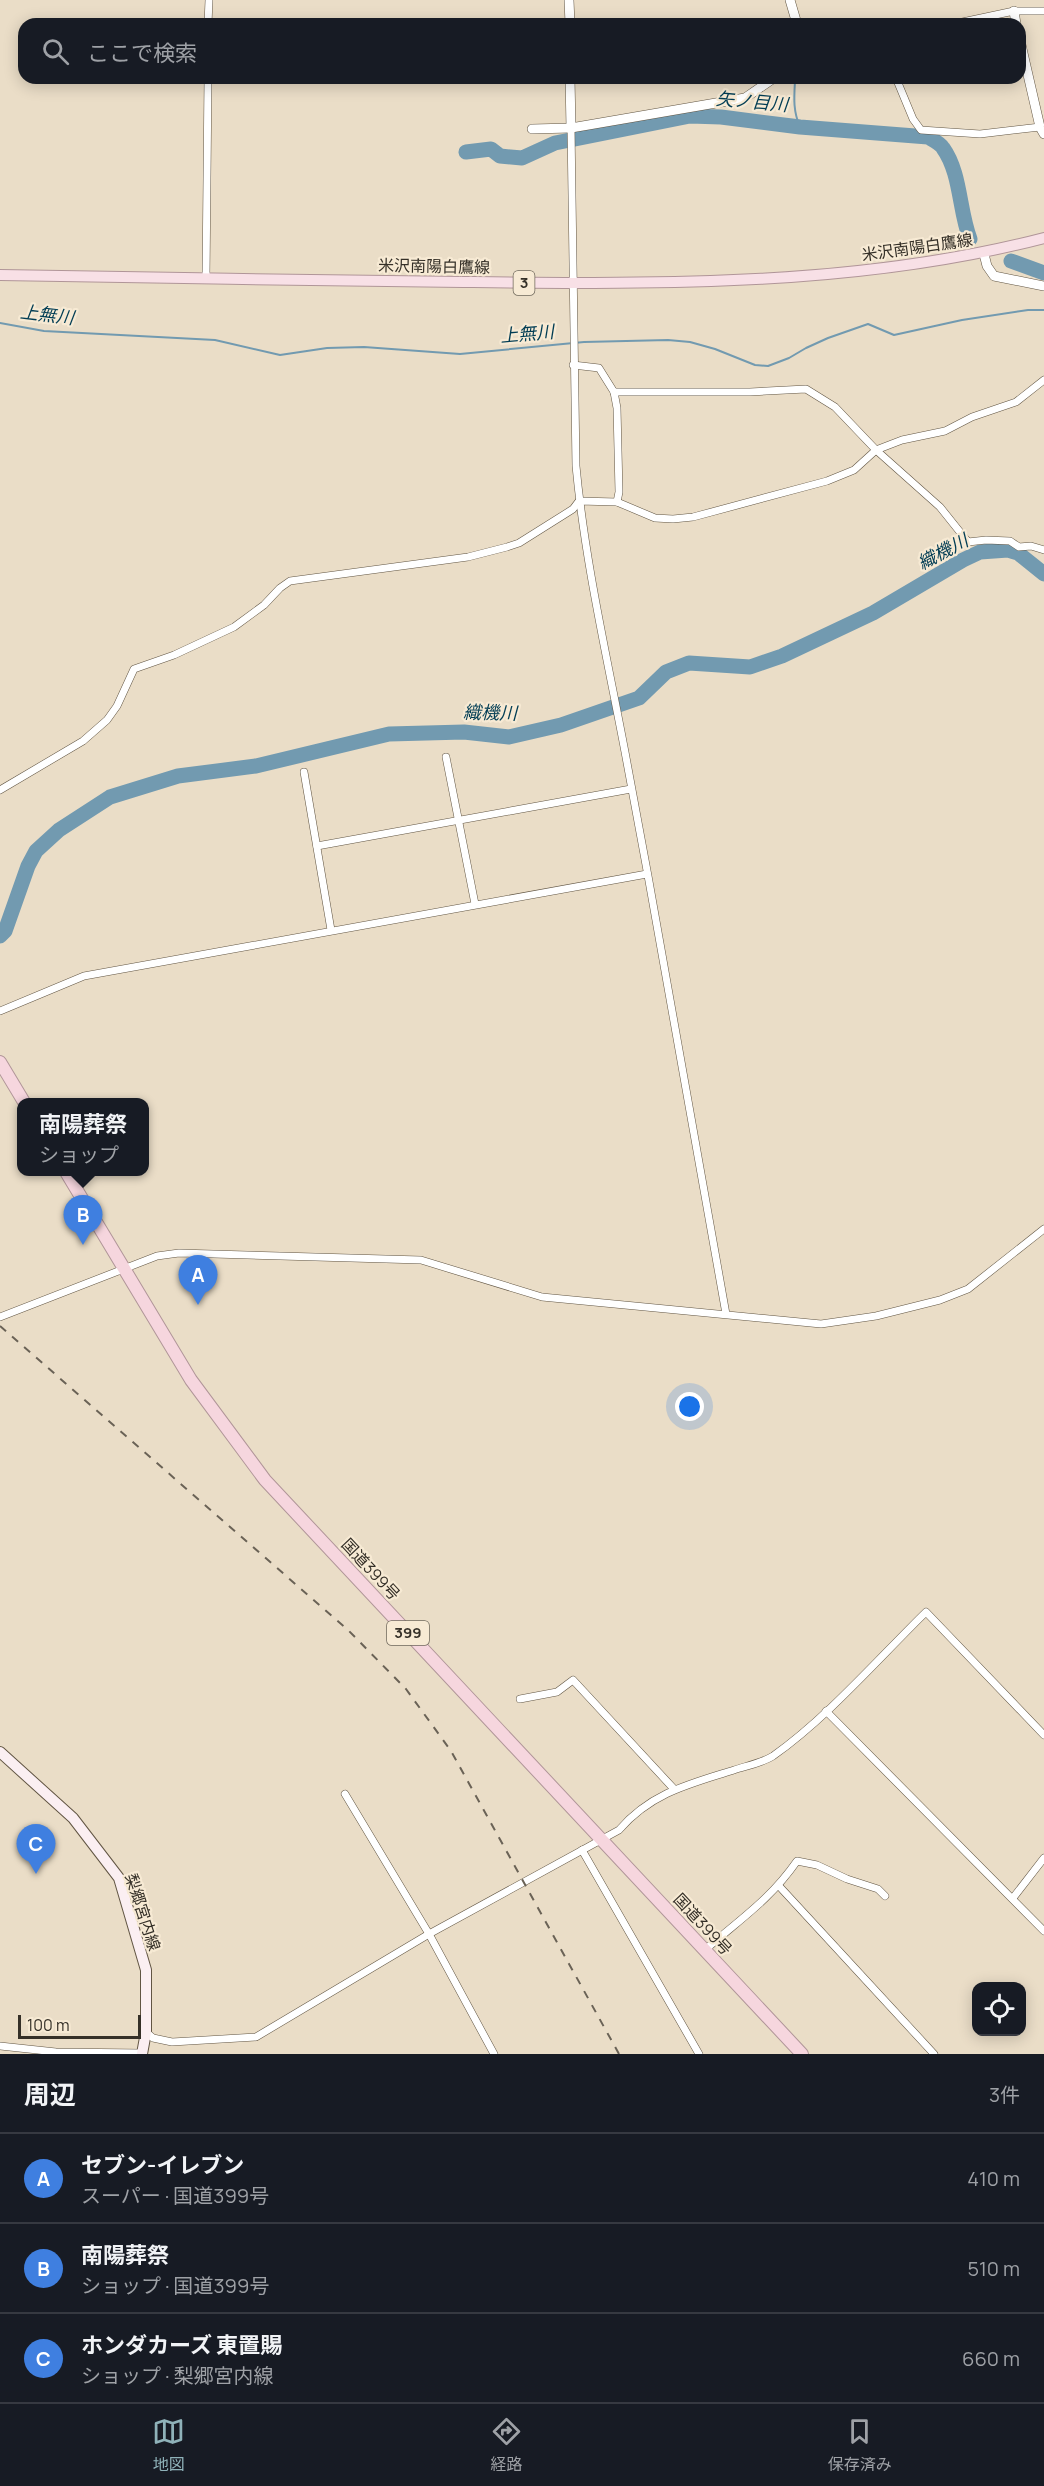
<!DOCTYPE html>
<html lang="ja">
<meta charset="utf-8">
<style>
:root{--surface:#171b24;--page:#242831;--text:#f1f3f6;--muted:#9ea1a6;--line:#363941;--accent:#8fb2b9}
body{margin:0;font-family:Manrope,"Noto Sans JP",sans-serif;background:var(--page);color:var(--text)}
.controls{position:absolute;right:18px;bottom:18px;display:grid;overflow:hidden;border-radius:12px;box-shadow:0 3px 15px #0003}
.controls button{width:54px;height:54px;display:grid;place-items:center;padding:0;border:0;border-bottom:2px solid var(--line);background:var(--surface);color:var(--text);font:30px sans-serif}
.scale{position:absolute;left:18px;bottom:15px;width:123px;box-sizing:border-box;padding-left:6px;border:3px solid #353028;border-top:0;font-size:16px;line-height:21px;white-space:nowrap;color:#353028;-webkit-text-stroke:4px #f7ead4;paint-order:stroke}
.you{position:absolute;left:690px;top:1407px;width:21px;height:21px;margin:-15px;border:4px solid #fff;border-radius:50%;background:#1a73e8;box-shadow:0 0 0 9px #1a73e833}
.badge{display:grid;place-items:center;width:39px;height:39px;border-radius:50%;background:var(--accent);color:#fff;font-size:20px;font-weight:700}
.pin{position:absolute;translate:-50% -50px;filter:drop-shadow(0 2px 3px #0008)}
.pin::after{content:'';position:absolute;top:32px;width:21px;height:18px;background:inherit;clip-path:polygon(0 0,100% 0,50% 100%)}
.popup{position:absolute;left:17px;top:1098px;width:132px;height:78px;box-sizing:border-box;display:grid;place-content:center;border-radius:12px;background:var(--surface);filter:drop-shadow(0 2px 4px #0005);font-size:20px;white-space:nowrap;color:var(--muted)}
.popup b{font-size:22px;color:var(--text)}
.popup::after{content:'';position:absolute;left:50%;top:100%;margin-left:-12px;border:12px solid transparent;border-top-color:var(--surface)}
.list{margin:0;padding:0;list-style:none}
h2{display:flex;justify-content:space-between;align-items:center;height:78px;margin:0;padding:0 24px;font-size:26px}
h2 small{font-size:20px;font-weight:400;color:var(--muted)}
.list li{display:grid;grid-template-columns:39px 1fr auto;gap:18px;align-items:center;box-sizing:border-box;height:90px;padding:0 24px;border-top:2px solid var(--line)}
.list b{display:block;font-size:22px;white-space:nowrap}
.list p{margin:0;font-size:20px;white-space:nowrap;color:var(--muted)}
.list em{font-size:20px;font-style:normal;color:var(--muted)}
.icon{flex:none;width:33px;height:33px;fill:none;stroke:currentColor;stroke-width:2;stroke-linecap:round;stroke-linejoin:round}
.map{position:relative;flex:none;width:1044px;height:2054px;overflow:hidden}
.search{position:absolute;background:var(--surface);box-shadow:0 3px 15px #0003;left:18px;right:18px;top:18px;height:66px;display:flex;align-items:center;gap:15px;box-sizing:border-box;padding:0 21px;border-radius:18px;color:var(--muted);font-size:22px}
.sheet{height:348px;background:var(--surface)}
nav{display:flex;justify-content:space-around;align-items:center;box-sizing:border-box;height:84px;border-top:2px solid var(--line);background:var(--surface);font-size:16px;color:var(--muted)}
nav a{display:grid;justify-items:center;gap:3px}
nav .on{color:var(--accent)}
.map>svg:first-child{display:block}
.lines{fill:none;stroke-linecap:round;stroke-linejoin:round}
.stream{stroke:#729ab0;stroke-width:2}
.river{stroke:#729ab0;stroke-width:15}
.minor-casing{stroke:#615543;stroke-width:8}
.tertiary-casing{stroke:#615543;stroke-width:10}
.secondary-casing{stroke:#615543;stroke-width:12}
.primary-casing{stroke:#b09598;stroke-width:12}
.trunk-casing{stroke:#b09598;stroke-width:14}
.minor{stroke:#fff;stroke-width:7}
.tertiary{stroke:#fff;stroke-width:9}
.secondary{stroke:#fbeff2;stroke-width:10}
.primary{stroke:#f8e0e6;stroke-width:10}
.trunk{stroke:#f6d6de;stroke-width:12}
.rail{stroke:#6a6256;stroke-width:2;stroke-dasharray:8 8;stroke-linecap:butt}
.labels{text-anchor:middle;stroke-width:4.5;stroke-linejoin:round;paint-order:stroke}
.shield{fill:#f7ead4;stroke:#6f685c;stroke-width:1.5}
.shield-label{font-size:15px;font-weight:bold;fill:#353028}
.street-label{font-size:16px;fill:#353028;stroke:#f7ead4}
.water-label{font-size:18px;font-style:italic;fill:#023d54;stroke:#f7ead4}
</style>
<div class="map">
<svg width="1044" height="2054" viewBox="0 0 1044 2054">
<rect width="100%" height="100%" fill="#eaddc7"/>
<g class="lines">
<!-- stream -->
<g class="stream">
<path d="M 799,78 L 795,81 C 794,98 793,111 800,127"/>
<path d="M 0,323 L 44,331 L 215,340 L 280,355 L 327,348 L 364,347 L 460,354 L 584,342 L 668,340 L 690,342 L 715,349 L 755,365 L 768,366 L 789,358 L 806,348 L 828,338 L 868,324 L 894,335 L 962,320 L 1028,310 L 1044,310"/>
</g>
<!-- river -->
<g class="river">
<path d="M 466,152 L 491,149 L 500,156 L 522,158 L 555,143 L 690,116 L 721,117 L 800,127 L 928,137 C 933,140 940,143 943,148 C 961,173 959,211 970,239"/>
<path d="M 1011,261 L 1044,273"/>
<path d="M 0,936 L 5,931 L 28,866 L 36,851 L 59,830 L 110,797 L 178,776 L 256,766 L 389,734 L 464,732 L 509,737 L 561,725 L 639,698 L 666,672 L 689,663 L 750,667 L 782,656 L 873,613 L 963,560 L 980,552 L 1008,550 L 1018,553 L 1044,574"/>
</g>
<defs>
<g id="minor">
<path d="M 208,24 L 209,0"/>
<path d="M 953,24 L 1014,11 L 1044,11"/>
<path d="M 896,78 L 913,119 L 921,130 L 980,134 L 1040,127"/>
<path d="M 571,128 L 576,466 C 585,562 607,657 625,752 C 660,939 694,1126 726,1314"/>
<path d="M 206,278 L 208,78"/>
<path d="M 573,365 L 599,368 L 614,392 L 617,408 L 619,492 L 617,502"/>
<path d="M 614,392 L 750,392 L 806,389 L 835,407 L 876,450 L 940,507 L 968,542 L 986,540 L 1010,541 L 1019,547 L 1031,546 L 1044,550"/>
<path d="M 446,757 L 475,904"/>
<path d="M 304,772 L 331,930"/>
<path d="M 0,790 L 83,741 L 107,720 L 117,706 L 134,669 L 174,655 L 234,627 L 264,605 L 280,588 L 290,581 L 468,557 L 507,547 L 519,543 L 573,509 L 579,501 L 617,502 L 655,518 L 673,519 L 693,517 L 827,481 L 854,470 L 876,450 L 902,440 L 945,431 L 972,417 L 1016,402 L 1044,380"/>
<path d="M 317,846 L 631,789"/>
<path d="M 0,1011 L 84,976 L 647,874"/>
<path d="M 0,1317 L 157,1256 L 179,1253 L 421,1260 L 542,1297 L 821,1324 L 876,1316 L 940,1300 L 968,1289 L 1044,1229"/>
<path d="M 520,1699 L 557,1692 L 573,1680 L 674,1789"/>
<path d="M 826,1711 L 1044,1931"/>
<path d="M 345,1794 L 429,1934 L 494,2054"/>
<path d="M 582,1850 L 699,2054"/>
<path d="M 779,1886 L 934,2054"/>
<path d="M 1013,1898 L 1044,1858"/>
<path d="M 705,1950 C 740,1919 769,1901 797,1861 L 817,1865 L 847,1879 L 878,1889 L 885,1896"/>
<path d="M 146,2032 L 153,2038 L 172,2042 L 256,2037 L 429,1934 L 619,1830 C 651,1793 689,1784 734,1770 C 746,1766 762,1763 773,1756 C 827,1718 878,1659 926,1612 L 1044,1735"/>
<path d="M 0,2046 L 56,2052 L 142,2053"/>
</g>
<g id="tertiary">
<path d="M 569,0 L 570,24"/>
<path d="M 790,0 L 797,24"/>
<path d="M 1014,11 L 1016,24"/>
<path d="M 1020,40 L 1040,127 L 1044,134"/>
<path d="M 570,78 L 571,128"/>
<path d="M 532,129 L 571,128 L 745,98 L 774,78"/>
<path d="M 984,254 L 987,266 L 994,276 L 1044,286"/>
</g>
<path id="secondary" d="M 0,1752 L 73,1818 L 119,1878 L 146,1970 L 146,2032 L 142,2054"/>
<path id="primary" d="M 0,275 C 154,278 309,280 463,282 C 657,284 856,287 1044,238"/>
<g id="trunk">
<path d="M 0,1062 L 24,1102"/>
<path d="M 66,1172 L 191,1380 L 265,1480 L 802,2054"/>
</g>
</defs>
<!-- minor casing -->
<use href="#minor" class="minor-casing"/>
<!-- tertiary casing -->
<use href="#tertiary" class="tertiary-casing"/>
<!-- secondary casing -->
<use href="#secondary" class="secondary-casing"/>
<!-- primary casing -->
<use href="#primary" class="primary-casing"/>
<!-- trunk casing -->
<use href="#trunk" class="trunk-casing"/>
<!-- minor -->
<use href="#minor" class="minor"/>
<!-- tertiary -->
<use href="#tertiary" class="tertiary"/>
<!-- secondary -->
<use href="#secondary" class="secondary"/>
<!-- primary -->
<use href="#primary" class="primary"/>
<!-- trunk -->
<use href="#trunk" class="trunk"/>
<!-- rail -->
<path class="rail" d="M 0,1326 L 348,1630 L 406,1689 L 451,1751 L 619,2054"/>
</g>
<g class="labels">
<!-- shield labels -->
<g class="shield">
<rect x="513.5" y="271" width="21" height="24" rx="4.5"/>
<rect x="387" y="1621" width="42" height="24" rx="4.5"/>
</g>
<g class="shield-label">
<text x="524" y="288">3</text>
<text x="408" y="1638">399</text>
</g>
<!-- street labels -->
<g class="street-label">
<text transform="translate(917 247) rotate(-8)" y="6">米沢南陽白鷹線</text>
<text transform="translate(434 266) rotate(1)" y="6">米沢南陽白鷹線</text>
<text transform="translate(371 1569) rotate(47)" y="6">国道399号</text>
<text transform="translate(143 1912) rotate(72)" y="6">梨郷宮内線</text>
<text transform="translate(703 1924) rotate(47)" y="6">国道399号</text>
</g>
<!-- water labels -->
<g class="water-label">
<text transform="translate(752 102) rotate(5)" y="6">矢ノ目川</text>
<text transform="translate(47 315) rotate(7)" y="6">上無川</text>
<text transform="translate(527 334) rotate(-5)" y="6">上無川</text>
<text transform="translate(943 552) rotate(-28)" y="6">織機川</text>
<text transform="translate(490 713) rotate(1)" y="6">織機川</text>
</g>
</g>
</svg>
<div class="controls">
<button><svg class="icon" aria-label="locate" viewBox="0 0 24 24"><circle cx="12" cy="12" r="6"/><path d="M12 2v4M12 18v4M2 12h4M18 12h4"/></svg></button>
</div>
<div class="scale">100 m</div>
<div class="you"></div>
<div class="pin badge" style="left:198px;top:1305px;background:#3f7fe0">A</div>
<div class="pin badge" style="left:83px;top:1245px;background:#3f7fe0">B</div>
<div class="popup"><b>南陽葬祭</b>ショップ</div>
<div class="pin badge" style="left:36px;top:1874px;background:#3f7fe0">C</div>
<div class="search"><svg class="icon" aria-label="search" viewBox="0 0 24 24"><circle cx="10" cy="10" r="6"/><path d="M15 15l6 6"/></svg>ここで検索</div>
</div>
<section class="sheet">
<h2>周辺<small>3件</small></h2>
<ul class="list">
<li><span class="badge" style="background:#3f7fe0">A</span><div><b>セブン-イレブン</b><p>スーパー · 国道399号</p></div><em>410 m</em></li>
<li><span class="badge" style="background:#3f7fe0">B</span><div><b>南陽葬祭</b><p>ショップ · 国道399号</p></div><em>510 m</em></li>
<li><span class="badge" style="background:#3f7fe0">C</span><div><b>ホンダカーズ 東置賜</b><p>ショップ · 梨郷宮内線</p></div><em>660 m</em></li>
</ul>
</section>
<nav>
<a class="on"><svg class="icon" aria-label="map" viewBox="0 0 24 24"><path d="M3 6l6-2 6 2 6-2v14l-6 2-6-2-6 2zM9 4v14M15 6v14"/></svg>地図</a>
<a><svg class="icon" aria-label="directions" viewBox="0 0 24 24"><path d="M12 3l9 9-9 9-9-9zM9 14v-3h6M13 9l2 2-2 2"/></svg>経路</a>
<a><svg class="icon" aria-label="saved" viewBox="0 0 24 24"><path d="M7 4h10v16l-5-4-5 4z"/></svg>保存済み</a>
</nav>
